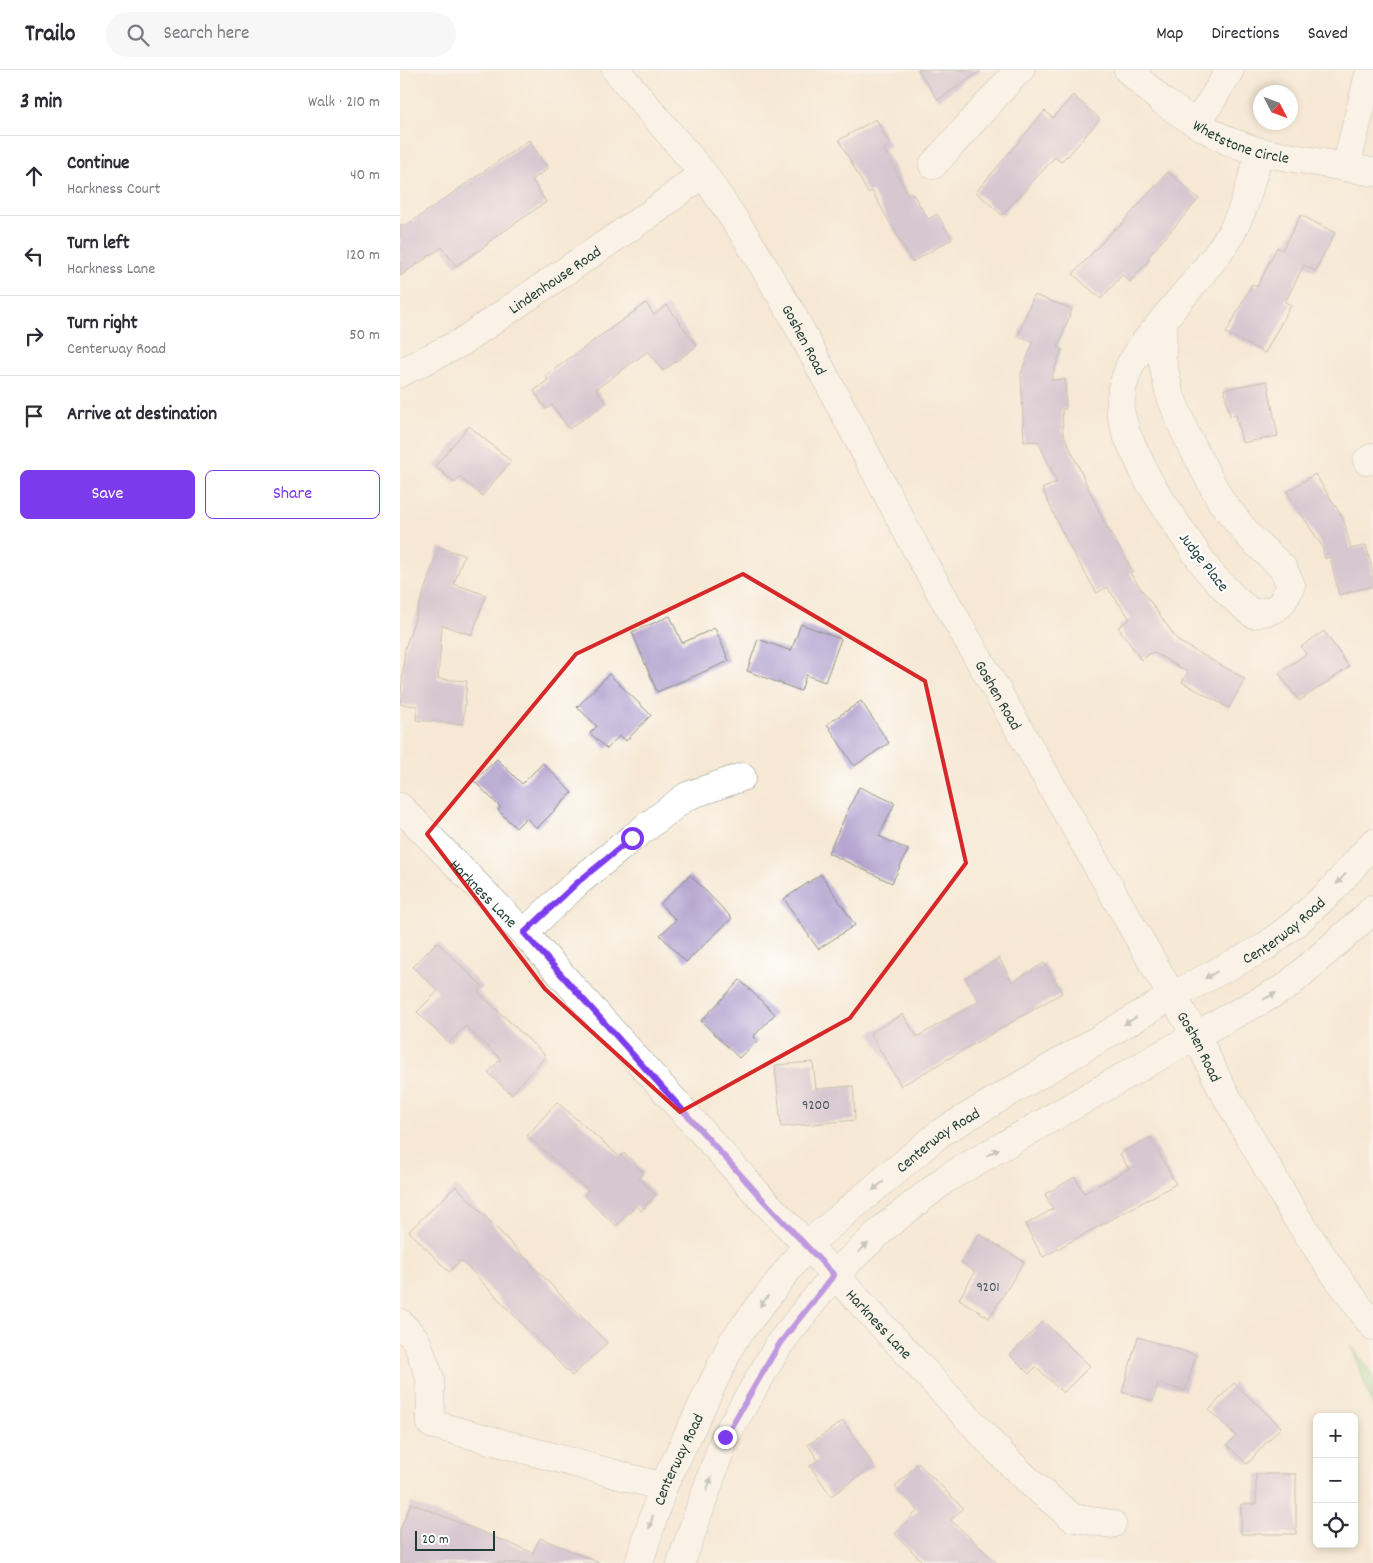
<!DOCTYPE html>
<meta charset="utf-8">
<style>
:root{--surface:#fff;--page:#f7f7f7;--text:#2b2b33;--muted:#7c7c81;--line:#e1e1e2;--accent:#7c3aed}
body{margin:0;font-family:Dekko,sans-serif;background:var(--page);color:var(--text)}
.controls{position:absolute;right:15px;bottom:15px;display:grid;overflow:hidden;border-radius:8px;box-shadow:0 2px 8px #0003}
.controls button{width:45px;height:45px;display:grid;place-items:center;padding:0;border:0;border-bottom:1px solid var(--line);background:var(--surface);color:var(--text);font:25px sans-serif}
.compass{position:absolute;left:853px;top:15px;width:45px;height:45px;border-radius:50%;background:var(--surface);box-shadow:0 2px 8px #0003;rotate:132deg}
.scale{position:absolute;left:15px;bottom:12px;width:80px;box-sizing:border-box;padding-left:5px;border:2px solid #1f3d34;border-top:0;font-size:14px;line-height:18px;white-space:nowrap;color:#1f3d34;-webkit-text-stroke:4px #fff;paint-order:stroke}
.stop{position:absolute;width:15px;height:15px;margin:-11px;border:4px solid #7c3aed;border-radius:50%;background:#fff}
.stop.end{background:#7c3aed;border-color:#fff;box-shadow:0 1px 5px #0008}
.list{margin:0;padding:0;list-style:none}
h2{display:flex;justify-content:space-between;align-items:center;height:65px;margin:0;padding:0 20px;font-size:21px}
h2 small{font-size:16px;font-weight:400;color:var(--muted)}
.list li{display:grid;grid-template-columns:32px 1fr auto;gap:15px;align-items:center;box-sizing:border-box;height:80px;padding:0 20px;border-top:1px solid var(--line)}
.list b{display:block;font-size:19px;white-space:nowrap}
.list p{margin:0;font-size:16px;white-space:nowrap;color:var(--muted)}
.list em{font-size:16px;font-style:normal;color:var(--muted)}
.actions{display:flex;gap:10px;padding:15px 20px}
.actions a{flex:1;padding:11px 0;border:1px solid var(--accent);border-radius:8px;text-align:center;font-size:18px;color:var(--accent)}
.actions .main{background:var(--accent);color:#fff}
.icon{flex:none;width:28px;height:28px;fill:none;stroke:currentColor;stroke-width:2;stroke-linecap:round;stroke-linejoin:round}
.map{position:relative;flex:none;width:973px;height:1493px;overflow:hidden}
header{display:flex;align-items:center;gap:30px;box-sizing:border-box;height:70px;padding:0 25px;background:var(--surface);border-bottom:1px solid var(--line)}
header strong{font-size:24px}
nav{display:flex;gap:28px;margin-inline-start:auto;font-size:18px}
.search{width:350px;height:45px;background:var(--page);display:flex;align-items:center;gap:12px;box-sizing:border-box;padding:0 18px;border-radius:28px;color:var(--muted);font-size:19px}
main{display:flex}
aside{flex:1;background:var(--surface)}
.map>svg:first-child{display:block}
.green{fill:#98d990;stroke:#5c8b62}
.building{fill:#b09fcc}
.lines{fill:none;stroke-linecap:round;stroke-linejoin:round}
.minor-casing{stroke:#8a9284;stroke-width:29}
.minor{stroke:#fff;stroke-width:28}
.oneway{fill:#8f9e9a}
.route{stroke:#7c3aed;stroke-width:6}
.marked{fill:none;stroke:#d62828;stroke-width:4;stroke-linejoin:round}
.labels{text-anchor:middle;stroke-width:4.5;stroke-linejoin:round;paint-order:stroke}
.number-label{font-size:14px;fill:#43565a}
.street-label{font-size:16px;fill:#1f3d34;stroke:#fff}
</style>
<header>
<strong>Trailo</strong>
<div class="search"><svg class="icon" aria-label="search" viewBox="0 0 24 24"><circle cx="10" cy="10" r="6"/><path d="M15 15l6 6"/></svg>Search here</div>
<nav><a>Map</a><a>Directions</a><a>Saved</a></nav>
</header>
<main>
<aside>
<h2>3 min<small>Walk · 210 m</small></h2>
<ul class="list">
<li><svg class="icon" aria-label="ahead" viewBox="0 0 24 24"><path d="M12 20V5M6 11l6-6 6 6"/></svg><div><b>Continue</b><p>Harkness Court</p></div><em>40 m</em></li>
<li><svg class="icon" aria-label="left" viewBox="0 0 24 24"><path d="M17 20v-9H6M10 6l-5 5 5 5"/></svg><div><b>Turn left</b><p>Harkness Lane</p></div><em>120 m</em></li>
<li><svg class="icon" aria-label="right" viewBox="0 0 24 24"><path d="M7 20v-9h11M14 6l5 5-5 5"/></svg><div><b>Turn right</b><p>Centerway Road</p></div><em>50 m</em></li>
<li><svg class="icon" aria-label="arrive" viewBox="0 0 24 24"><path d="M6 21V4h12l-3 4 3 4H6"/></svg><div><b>Arrive at destination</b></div></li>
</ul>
<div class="actions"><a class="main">Save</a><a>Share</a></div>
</aside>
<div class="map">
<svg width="973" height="1493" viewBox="0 0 973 1493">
<rect width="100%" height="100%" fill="#fff"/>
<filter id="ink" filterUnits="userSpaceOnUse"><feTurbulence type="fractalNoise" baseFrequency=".02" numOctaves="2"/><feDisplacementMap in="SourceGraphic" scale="10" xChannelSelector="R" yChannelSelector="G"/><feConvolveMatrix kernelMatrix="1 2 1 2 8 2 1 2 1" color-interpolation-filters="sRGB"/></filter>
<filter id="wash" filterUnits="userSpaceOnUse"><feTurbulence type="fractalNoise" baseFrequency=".0096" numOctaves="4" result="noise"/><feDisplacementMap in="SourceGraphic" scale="20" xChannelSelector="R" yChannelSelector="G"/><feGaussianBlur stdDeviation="1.12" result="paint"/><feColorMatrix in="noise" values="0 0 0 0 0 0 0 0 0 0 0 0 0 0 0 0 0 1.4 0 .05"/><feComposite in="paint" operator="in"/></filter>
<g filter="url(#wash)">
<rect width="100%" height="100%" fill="#f6e8d4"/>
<!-- green -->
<path class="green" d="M 951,1275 L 973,1305 L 973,1337 Z"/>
<g id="blocks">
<!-- building -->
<g class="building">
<path d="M 518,0 L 582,0 L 538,30 Z"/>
<path d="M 673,25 L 700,49 L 667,87 L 666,86 L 661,92 L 655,87 L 602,145 L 576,122 L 645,41 L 653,48 Z"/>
<path d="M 476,49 L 490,75 L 484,79 L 509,126 L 513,124 L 528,149 L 537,144 L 552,169 L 512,192 L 472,121 L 468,123 L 439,70 Z"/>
<path d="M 129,70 L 148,99 L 132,110 L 146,132 L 87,173 L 88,174 L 56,196 L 42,177 L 0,206 L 0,155 L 7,155 Z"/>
<path d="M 768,102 L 799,129 L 748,187 L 750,189 L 730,212 L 722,205 L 701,229 L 673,204 L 715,158 L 717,159 Z"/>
<path d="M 901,145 L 935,163 L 915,201 L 904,195 L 885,232 L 891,235 L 865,283 L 826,263 L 852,214 L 857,217 L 877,177 L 882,180 Z"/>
<path d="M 634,225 L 672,239 L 658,277 L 662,279 L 651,310 L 665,309 L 666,339 L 662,339 L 663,363 L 705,454 L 733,501 L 730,503 L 778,571 L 845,609 L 829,638 L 782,612 L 788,602 L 753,582 L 741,590 L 718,557 L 730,549 L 707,517 L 697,523 L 669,476 L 642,419 L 657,412 L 638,371 L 624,372 L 621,304 L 633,272 L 618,266 Z"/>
<path d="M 246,233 L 254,245 L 267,235 L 297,276 L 263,301 L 248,281 L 196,319 L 206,333 L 169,359 L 152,335 L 146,339 L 134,321 L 148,310 L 145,306 Z"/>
<path d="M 867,311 L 878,366 L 842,373 L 836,344 L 830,346 L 824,319 Z"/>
<path d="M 69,356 L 111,391 L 82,426 L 60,407 L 55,413 L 35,396 Z"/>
<path d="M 915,404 L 943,448 L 951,479 L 966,475 L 973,503 L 973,516 L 939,525 L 930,487 L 925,489 L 922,476 L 887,422 Z"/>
<path d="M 39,477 L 64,485 L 54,514 L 86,525 L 72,565 L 42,555 L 38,609 L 67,611 L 63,654 L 16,650 L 17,636 L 0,634 L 5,578 Z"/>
<path d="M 270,546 L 282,573 L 315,558 L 329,591 L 257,622 L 232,562 Z"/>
<path d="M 401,554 L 441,569 L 425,612 L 406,605 L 401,621 L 347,601 L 358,569 L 391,581 Z"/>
<path d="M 924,561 L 949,597 L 899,631 L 879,603 L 906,584 L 901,577 Z"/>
<path d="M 209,604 L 251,645 L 226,671 L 220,665 L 207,679 L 190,663 L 197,656 L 177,637 Z"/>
<path d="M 461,631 L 489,673 L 454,696 L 427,654 Z"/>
<path d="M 97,689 L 122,714 L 143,693 L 172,723 L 137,758 L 126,748 L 116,758 L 98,740 L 100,737 L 74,711 Z"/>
<path d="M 459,717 L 495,733 L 479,766 L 508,780 L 492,813 L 428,783 Z"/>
<path d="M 421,804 L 455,855 L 418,879 L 384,829 Z"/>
<path d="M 290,805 L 332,848 L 286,892 L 260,865 L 276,850 L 260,834 Z"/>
<path d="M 37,872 L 83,917 L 78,922 L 146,986 L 111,1024 L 88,1003 L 101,989 L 65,956 L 49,973 L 17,942 L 38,921 L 13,897 Z"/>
<path d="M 599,888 L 612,912 L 644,893 L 662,923 L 501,1016 L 470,963 L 503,944 L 517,967 L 579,931 L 565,908 Z"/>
<path d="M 340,910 L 375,944 L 353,967 L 357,971 L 339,988 L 301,951 Z"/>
<path d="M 413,992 L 416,1019 L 453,1016 L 455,1050 L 381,1057 L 375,995 Z"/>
<path d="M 157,1032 L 220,1087 L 224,1083 L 244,1102 L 239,1108 L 256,1125 L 241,1141 L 236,1136 L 216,1156 L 184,1125 L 188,1120 L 127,1066 Z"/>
<path d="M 750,1067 L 776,1114 L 643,1187 L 625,1155 L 653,1139 L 645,1124 L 675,1107 L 684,1123 L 729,1099 L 720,1084 Z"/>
<path d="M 56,1116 L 207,1273 L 172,1306 L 61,1190 L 49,1202 L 9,1161 Z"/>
<path d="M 579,1164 L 624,1192 L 589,1248 L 559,1229 L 575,1202 L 561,1192 Z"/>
<path d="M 643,1251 L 690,1296 L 663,1323 L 636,1297 L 629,1304 L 610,1285 Z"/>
<path d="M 738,1267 L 796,1285 L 785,1321 L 758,1313 L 753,1331 L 722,1322 Z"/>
<path d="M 834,1313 L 881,1357 L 847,1394 L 827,1375 L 836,1366 L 809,1340 Z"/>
<path d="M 443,1351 L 474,1396 L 431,1426 L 410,1396 L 418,1390 L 408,1375 Z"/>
<path d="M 518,1393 L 563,1438 L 551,1450 L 597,1493 L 524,1493 L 495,1464 L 518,1440 L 495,1417 Z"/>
<path d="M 856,1404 L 896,1404 L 896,1464 L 841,1464 L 841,1434 L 856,1434 Z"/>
<path d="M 11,1433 L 133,1483 L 140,1468 L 200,1493 L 0,1493 L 0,1460 Z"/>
</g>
</g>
</g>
<g filter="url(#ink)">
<use href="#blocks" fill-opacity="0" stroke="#8a9284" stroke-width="1"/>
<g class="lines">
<defs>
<g id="minor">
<path id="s1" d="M 216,0 L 303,103 L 346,167 L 392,244 L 522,490 L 772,926 L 796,965 L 821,1017 L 893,1142 L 929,1196 L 973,1256"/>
<path id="s2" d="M 728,0 L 762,31 L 797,54 L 828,71 L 860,82 L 973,102"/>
<path d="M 797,54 L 830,0"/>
<path d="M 533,95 L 616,3 L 620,0"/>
<path d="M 946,97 L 970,0"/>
<path d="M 763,251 L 762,288 L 769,322 L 786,365 L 821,431 L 849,466 L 882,497 L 891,515 C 881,538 878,540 853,544 L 835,529 L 809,502 L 779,458 L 748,410 L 726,363 L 720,340 L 722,318 L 730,295 L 745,272 L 816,186 L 832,162 L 844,135 L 860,82"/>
<path id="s3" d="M 0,303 L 60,273 L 257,139 L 303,103"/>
<path d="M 967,391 L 973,387"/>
<path id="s4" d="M 0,737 L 124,863 L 364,1131 L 407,1175 L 603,1386 L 633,1415 L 673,1448 L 712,1454"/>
<path d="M 124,863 L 178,812 L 232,768 L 287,726 L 342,707"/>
<path d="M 0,1253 L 16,1270 L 30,1308 L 31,1354 L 263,1417"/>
<path id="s5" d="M 239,1493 L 263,1417 L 333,1271 L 407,1175 L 540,1063 L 772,926 L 865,877 L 897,852 L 932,820 L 973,773"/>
<path d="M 281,1493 L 325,1367 L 380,1273 L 434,1205 L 485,1157 L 547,1108 L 796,965 L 886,917 L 969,844 L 973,839"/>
</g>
</defs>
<!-- minor casing -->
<use href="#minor" class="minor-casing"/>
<!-- minor -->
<use href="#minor" class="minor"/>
</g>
<!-- one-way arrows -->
<defs><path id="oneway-solid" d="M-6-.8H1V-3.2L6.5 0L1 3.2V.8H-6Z" transform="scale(1.25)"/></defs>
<g class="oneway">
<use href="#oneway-solid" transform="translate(941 809) rotate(132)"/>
<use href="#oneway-solid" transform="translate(811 905) rotate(152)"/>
<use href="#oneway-solid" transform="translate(870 926) rotate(-28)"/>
<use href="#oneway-solid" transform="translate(730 951) rotate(149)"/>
<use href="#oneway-solid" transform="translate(593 1082) rotate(-30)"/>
<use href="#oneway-solid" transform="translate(478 1116) rotate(140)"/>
<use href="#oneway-solid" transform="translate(463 1178) rotate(-43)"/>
<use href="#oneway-solid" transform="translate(364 1231) rotate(128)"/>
<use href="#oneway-solid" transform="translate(309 1414) rotate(-71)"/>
<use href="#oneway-solid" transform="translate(251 1452) rotate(107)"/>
</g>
</g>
<g class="lines" filter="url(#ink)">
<!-- route -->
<path class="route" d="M 232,768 L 178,812 L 124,863 L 364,1131 L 434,1205 L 380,1273 L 325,1367"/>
</g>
<!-- marked area -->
<path d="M0 0H973V1493H0ZM 343,504 L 525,611 L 566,793 L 450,948 L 280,1042 L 145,919 L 27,764 L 176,584 Z" fill="#f6e8d4" fill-opacity=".55" fill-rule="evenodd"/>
<path class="marked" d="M 343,504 L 525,611 L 566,793 L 450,948 L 280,1042 L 145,919 L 27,764 L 176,584 Z"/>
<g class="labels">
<!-- number labels -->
<g class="number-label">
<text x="416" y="1039">9200</text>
<text x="588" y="1221">9201</text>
</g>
<!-- street labels -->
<g class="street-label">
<text dy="6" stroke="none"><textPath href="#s2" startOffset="136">Whetstone Circle</textPath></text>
<text dy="6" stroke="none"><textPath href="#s3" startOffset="181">Lindenhouse Road</textPath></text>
<text dy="6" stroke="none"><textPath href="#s1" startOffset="330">Goshen Road</textPath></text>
<text transform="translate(805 491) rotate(52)" y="6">Judge Place</text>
<text dy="6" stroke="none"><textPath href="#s1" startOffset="735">Goshen Road</textPath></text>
<text dy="6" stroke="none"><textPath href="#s4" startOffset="120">Harkness Lane</textPath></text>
<text dy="6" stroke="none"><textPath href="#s5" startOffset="936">Centerway Road</textPath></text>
<text dy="6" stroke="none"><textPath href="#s1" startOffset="1140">Goshen Road</textPath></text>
<text dy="6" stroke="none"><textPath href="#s5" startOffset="531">Centerway Road</textPath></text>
<text dy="6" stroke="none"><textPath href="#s4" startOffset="705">Harkness Lane</textPath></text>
<text dy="6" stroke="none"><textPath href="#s5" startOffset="111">Centerway Road</textPath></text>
</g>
</g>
</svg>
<div class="controls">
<button>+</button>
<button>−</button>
<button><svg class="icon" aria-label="locate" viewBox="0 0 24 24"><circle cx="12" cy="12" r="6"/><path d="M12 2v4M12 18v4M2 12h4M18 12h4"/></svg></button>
</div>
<svg class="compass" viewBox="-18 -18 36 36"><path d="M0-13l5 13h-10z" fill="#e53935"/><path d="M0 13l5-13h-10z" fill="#7c7c81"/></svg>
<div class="scale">20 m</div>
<div class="stop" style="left:232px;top:768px"></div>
<div class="stop end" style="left:325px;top:1367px"></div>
</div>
</main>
